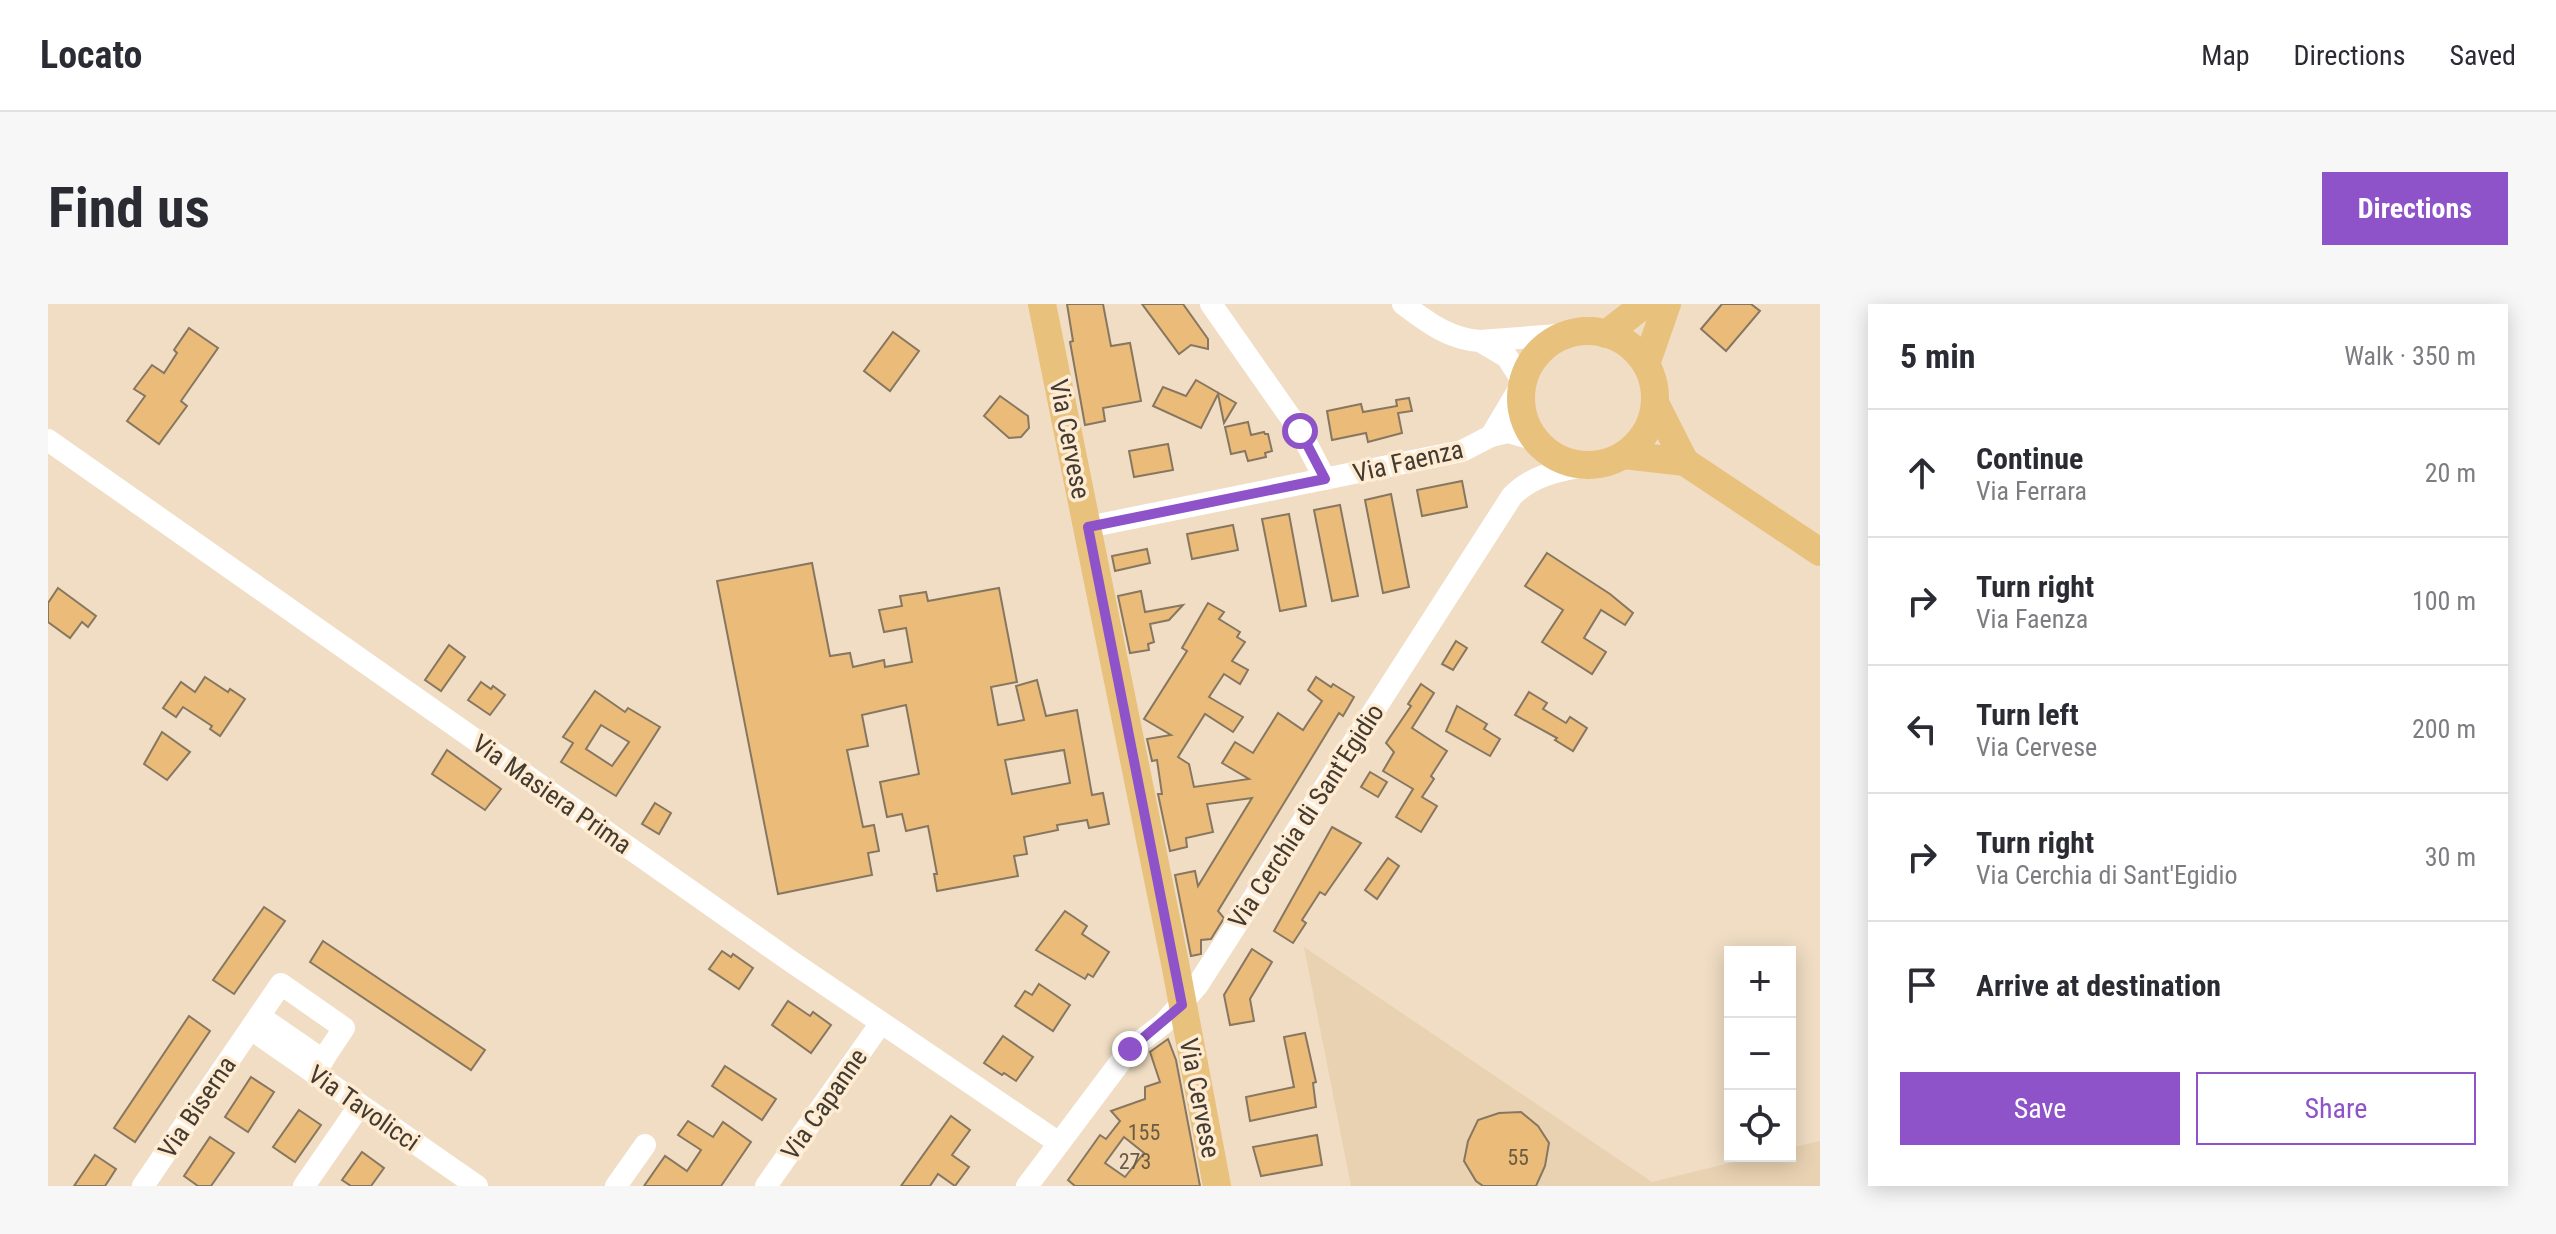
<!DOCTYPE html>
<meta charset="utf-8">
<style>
:root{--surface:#fff;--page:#f7f7f7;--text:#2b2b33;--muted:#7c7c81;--line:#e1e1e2;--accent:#8f53c9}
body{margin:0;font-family:"Roboto Condensed",sans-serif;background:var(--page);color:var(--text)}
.controls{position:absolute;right:24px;bottom:24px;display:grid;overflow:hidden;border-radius:0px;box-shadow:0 4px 20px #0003}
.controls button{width:72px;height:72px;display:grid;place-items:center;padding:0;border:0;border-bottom:2px solid var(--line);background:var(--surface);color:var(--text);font:40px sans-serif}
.stop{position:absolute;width:24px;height:24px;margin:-18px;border:6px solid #8f53c9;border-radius:50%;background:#fff}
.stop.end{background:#8f53c9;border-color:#fff;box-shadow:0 2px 8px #0008}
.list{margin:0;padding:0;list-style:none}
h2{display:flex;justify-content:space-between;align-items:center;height:104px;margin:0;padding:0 32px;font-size:34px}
h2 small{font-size:26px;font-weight:400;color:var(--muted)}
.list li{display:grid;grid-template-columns:52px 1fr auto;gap:24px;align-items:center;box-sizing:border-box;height:128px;padding:0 32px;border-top:2px solid var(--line)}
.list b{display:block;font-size:30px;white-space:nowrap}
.list p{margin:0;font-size:26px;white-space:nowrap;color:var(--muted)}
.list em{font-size:26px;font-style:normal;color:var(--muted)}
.actions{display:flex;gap:16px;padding:24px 32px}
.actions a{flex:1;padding:18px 0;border:2px solid var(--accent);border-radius:0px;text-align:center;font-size:28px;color:var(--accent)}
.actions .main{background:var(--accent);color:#fff}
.icon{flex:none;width:44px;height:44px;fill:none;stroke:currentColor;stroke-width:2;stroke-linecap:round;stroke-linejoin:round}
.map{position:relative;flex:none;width:1772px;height:882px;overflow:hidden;border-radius:0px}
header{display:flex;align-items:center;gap:48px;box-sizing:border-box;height:112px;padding:0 40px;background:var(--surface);border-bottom:2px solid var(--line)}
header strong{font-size:38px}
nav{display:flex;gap:44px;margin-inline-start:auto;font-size:28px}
.intro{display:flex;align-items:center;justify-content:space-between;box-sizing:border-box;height:192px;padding:0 48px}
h1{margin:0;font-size:56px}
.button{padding:20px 36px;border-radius:0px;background:var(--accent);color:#fff;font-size:28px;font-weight:700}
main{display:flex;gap:48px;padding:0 48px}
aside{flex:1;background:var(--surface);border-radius:0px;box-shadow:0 4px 20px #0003}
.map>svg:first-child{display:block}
.built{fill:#e9d2b2}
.building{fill:#eabb79;stroke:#877760;stroke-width:2;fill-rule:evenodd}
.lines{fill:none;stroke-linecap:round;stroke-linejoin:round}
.minor{stroke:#fff;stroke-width:22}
.major{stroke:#e8c17c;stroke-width:28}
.route{stroke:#8f53c9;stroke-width:10}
.labels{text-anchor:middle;stroke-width:7;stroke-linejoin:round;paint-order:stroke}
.number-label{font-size:22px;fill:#6c5b43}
.street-label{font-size:26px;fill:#423b31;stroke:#feebd1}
</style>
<header>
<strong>Locato</strong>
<nav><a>Map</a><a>Directions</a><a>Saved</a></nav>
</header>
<div class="intro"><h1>Find us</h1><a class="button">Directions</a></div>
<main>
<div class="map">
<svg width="1772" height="882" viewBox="0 0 1772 882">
<rect width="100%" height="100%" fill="#f0ddc4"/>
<!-- built -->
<path class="built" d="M 1256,643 L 1604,878 L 1710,852 L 1742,852 L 1742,844 L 1772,837 L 1772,882 L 1303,882 Z"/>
<!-- building -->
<g class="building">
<path d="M 1019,0 L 1055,0 L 1063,42 L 1082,39 L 1093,97 L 1055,104 L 1057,117 L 1037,121 L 1022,38 L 1025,37 Z"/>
<path d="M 1094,0 L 1135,0 L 1160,35 L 1160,45 L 1143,41 L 1131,50 Z"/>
<path d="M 1674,0 L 1703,0 L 1712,7 L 1678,47 L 1653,25 Z"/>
<path d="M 141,24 L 170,44 L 133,97 L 139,102 L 111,140 L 79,117 L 97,92 L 86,85 L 104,61 L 116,69 L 129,49 L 126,46 Z"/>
<path d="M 845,28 L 871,47 L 842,87 L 816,67 Z"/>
<path d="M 1148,76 L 1188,99 L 1176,119 L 1170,90 L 1153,124 L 1105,102 L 1115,83 L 1138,92 Z"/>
<path d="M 952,92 L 980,112 L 981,124 L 973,133 L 961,134 L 936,112 Z"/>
<path d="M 1361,94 L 1364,107 L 1350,109 L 1354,129 L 1320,138 L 1318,129 L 1284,136 L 1279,107 L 1313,100 L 1315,108 L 1349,102 L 1348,96 Z"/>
<path d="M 1200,118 L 1203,131 L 1216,128 L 1217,130 L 1220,130 L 1224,147 L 1217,149 L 1218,153 L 1200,157 L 1197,147 L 1183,150 L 1177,123 Z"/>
<path d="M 1120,140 L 1125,166 L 1086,173 L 1081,147 Z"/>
<path d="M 1414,177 L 1419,203 L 1374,212 L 1369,186 Z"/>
<path d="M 1343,190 L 1361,283 L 1335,289 L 1317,196 Z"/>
<path d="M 1292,201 L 1310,292 L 1284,297 L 1266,206 Z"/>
<path d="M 1241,210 L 1258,302 L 1232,307 L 1214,215 Z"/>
<path d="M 1185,221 L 1190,246 L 1144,255 L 1139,230 Z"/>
<path d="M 1099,245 L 1102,259 L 1067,267 L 1064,252 Z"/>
<path d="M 1499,249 L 1562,290 L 1585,309 L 1577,321 L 1553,306 L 1536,334 L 1558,348 L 1544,370 L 1494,338 L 1515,306 L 1477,282 Z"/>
<path d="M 764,259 L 782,352 L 802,349 L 805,363 L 836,356 L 837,363 L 864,358 L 858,324 L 836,328 L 831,306 L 854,302 L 852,292 L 878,288 L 880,297 L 951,284 L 969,378 L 943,383 L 950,421 L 976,416 L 968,382 L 989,376 L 998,412 L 1029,406 L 1044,491 L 1055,489 L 1061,520 L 1041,524 L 1039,516 L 1009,521 L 1010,526 L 976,533 L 979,550 L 966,552 L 970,572 L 889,587 L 886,570 L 889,570 L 880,522 L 858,527 L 854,510 L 839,513 L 832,478 L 871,470 L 858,401 L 814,411 L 820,442 L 799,446 L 815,523 L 826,521 L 831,547 L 820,549 L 824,571 L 730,590 L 669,277 ZM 1016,446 L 1022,479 L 964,490 L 957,456 Z"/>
<path d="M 10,284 L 48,312 L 40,323 L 34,318 L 22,334 L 0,318 L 0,299 Z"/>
<path d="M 1093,287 L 1097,308 L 1135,301 L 1121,316 L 1102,320 L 1106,338 L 1100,340 L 1101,346 L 1082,349 L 1070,292 Z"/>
<path d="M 1160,299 L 1176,308 L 1171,315 L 1192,328 L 1189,333 L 1197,338 L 1184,357 L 1200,366 L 1192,380 L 1176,370 L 1161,393 L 1195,413 L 1185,428 L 1157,410 L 1130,453 L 1141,460 L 1146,483 L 1201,475 L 1174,459 L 1187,438 L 1205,449 L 1230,409 L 1255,426 L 1274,397 L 1260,386 L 1268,373 L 1283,383 L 1285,380 L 1306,393 L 1295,412 L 1291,409 L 1170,607 L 1176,614 L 1163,635 L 1153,636 L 1153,650 L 1143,652 L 1127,571 L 1147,567 L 1150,582 L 1204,494 L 1159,500 L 1165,528 L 1138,534 L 1139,543 L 1122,547 L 1110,490 L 1114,490 L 1109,456 L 1104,457 L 1099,435 L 1123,431 L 1096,415 L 1139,347 L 1134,344 Z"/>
<path d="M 1408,337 L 1419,344 L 1405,366 L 1394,360 Z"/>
<path d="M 401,341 L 417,353 L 393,387 L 377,376 Z"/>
<path d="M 157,373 L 180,388 L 182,385 L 197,395 L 172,432 L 162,425 L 164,422 L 135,403 L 128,413 L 115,404 L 133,378 L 147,388 Z"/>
<path d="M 433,378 L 443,385 L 445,382 L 457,391 L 442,411 L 420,396 Z"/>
<path d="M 1373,380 L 1386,389 L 1364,424 L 1399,447 L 1383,472 L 1386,475 L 1374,493 L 1389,502 L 1373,528 L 1348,513 L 1365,485 L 1335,467 L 1346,448 L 1338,439 L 1363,402 L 1360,400 Z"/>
<path d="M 547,387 L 577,408 L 580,404 L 612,423 L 568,492 L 513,458 L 525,439 L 515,433 ZM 553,421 L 581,438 L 564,462 L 538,445 Z"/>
<path d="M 1481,388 L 1499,399 L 1495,405 L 1518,419 L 1522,413 L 1539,424 L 1525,447 L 1507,436 L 1509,434 L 1467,411 Z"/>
<path d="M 1409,402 L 1439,420 L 1436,425 L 1452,435 L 1442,452 L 1398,427 Z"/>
<path d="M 114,428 L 142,448 L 119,476 L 96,460 Z"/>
<path d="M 399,446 L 453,485 L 437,506 L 384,470 Z"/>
<path d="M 1322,468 L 1339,478 L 1330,493 L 1313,483 Z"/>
<path d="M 607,499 L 623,509 L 611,530 L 594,520 Z"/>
<path d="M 1284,523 L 1313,539 L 1277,591 L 1272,588 L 1254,616 L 1258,619 L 1245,639 L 1226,627 Z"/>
<path d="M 1340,554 L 1351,562 L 1329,595 L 1317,586 Z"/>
<path d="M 216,603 L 237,617 L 186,690 L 165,676 Z"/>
<path d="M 1017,607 L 1039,622 L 1034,630 L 1061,648 L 1045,673 L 1040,670 L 1037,675 L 988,646 Z"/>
<path d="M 275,637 L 437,746 L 423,766 L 262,658 Z"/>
<path d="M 1204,645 L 1224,658 L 1202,695 L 1206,717 L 1182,721 L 1176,691 Z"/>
<path d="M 674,647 L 683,653 L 685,650 L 705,664 L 691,685 L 661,665 Z"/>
<path d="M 991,680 L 1022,701 L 1005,727 L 967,702 L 977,687 L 984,691 Z"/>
<path d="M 740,697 L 762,712 L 765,708 L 783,721 L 763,749 L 724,721 Z"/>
<path d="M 141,712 L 162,727 L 87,838 L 66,824 Z"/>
<path d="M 1257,729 L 1268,778 L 1265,779 L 1268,803 L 1202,817 L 1198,793 L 1246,783 L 1236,733 Z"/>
<path d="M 955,732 L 985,753 L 968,777 L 956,769 L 954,771 L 936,759 Z"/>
<path d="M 1120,735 L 1128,756 L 1152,882 L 1027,882 L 1020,876 L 1052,831 L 1058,835 L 1072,817 L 1063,807 L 1097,795 L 1097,783 L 1112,778 L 1102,748 ZM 1076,833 L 1096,849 L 1077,873 L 1057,859 Z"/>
<path d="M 677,762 L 728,795 L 714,816 L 664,782 Z"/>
<path d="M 203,773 L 226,788 L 200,828 L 177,813 Z"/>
<path d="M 251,806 L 273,821 L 247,858 L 225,843 Z"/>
<path d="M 1473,808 L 1490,822 L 1501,839 L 1497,862 L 1488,882 L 1435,882 L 1428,877 L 1416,857 L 1420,837 L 1430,816 L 1451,809 Z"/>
<path d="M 903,812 L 922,826 L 904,851 L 921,863 L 907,882 L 890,870 L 882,882 L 853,882 Z"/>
<path d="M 640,817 L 665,833 L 675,818 L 703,838 L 673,882 L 596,882 L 617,852 L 639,867 L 653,846 L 630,831 Z"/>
<path d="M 1269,831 L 1274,861 L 1213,872 L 1205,843 Z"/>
<path d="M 162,833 L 186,849 L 163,882 L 150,882 L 136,872 Z"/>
<path d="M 314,848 L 336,864 L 323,882 L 303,882 L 294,876 Z"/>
<path d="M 47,851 L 68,865 L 61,876 L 57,882 L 26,882 Z"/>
</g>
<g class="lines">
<!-- minor -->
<g class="minor">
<path d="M 1163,0 L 1252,127 L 1277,175"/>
<path d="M 1355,0 C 1379,18 1401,35 1432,37"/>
<path d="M 0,136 L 741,656 L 1011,839"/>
<path d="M 1488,136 L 1460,128 L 1443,132 L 1475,78 L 1459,53 L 1432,37 L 1523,30"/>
<path d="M 1040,223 L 1414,147 L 1443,132"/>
<path d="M 211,712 L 275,756"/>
<path d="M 203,725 L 429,882"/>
<path d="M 95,882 L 233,680 L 296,724 L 266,769"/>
<path d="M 256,882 L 312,801"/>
<path d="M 568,882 L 597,841"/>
<path d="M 718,882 L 833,719"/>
<path d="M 979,882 L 1082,745 L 1115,720 L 1149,682 L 1464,192 C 1486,170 1511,167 1540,161"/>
</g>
<!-- major -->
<g class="major">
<path d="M 994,0 L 1127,659 L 1169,882"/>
<circle cx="1540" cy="94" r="67"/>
<path d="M 1558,30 L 1597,0"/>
<path d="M 1598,60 L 1619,0"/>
<path d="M 1607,99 L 1637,158"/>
<path d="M 1576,151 L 1637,158 L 1772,248"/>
</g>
</g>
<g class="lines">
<!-- route -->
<path class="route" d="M 1082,745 L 1134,701 L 1040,223 L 1277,175 L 1252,127"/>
</g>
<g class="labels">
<!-- number labels -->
<g class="number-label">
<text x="1096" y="836">155</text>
<text x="1470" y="861">55</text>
<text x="1087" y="865">273</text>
</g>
<!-- street labels -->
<g class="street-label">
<text transform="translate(1022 135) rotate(79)" y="9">Via Cervese</text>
<text transform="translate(1360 157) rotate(-13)" y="9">Via Faenza</text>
<text transform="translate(504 490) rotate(35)" y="9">Via Masiera Prima</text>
<text transform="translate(1258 512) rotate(-57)" y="9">Via Cerchia di Sant'Egidio</text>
<text transform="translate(1152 794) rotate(79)" y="9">Via Cervese</text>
<text transform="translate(776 800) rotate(-55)" y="9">Via Capanne</text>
<text transform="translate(149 803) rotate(-56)" y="9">Via Biserna</text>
<text transform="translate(316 804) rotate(35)" y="9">Via Tavolicci</text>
</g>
</g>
</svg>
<div class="controls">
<button>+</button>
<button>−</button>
<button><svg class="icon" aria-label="locate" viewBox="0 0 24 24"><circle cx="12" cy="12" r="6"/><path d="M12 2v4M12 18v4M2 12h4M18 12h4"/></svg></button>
</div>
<div class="stop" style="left:1252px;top:127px"></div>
<div class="stop end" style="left:1082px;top:745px"></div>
</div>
<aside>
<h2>5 min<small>Walk · 350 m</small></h2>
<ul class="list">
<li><svg class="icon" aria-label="ahead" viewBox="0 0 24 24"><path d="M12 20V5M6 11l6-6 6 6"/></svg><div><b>Continue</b><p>Via Ferrara</p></div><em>20 m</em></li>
<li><svg class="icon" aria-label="right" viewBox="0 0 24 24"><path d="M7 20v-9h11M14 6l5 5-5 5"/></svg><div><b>Turn right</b><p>Via Faenza</p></div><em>100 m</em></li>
<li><svg class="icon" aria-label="left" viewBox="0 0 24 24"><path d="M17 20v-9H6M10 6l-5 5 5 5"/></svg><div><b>Turn left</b><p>Via Cervese</p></div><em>200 m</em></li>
<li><svg class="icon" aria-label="right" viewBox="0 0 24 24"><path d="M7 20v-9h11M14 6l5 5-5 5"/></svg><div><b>Turn right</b><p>Via Cerchia di Sant'Egidio</p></div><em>30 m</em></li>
<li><svg class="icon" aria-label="arrive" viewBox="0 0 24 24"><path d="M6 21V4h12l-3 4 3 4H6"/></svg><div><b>Arrive at destination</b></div></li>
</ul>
<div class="actions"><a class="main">Save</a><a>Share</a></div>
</aside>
</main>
